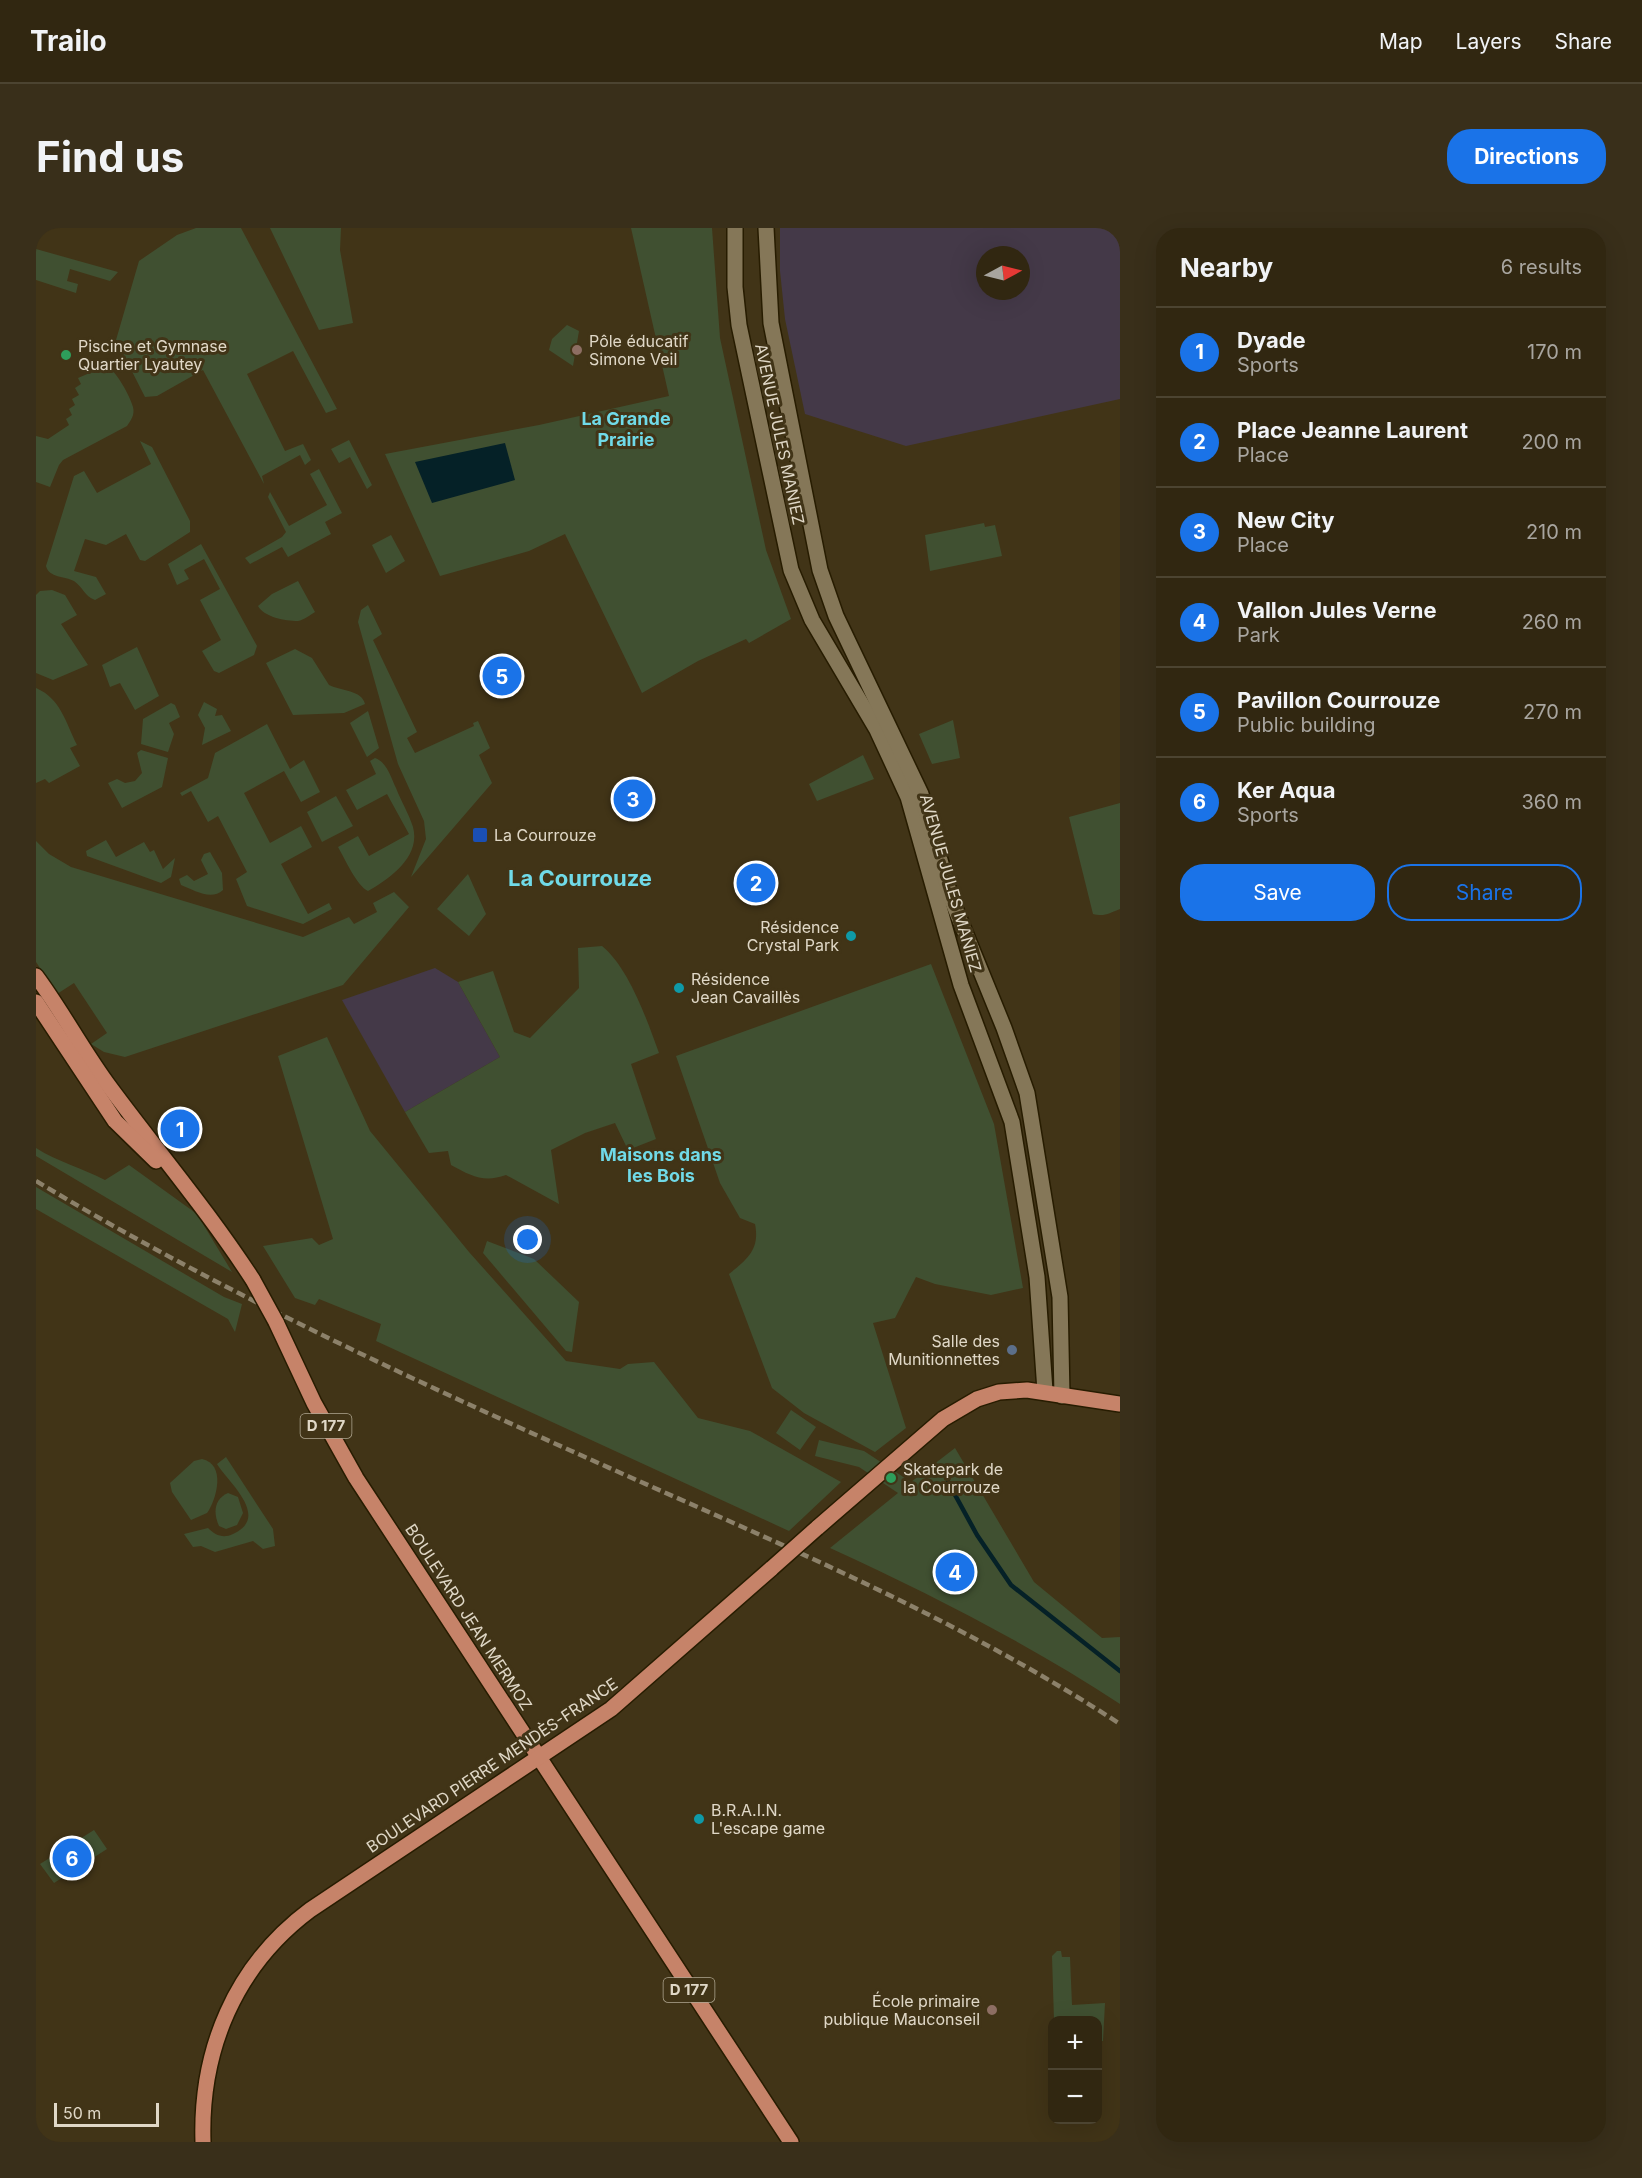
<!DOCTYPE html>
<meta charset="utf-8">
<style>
:root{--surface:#312711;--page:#392f1a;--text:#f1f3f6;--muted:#a8a59f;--line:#4c4431;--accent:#1a73e8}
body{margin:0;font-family:Inter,sans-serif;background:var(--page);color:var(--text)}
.controls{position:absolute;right:18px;bottom:18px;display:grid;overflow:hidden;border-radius:12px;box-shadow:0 6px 24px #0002}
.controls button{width:54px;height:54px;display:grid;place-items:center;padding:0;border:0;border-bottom:2px solid var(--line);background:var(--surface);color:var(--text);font:30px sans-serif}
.compass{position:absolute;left:940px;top:18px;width:54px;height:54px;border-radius:50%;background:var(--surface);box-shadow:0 6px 24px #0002;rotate:83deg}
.scale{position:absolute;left:18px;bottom:15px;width:105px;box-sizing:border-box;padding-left:6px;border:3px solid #e0d8c7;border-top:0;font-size:16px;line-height:21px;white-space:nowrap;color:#e0d8c7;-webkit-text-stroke:4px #413417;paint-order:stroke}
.you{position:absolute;left:492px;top:1012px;width:21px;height:21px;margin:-15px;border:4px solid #fff;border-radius:50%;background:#1a73e8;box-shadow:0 0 0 9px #1a73e833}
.badge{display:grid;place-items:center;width:39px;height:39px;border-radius:50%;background:var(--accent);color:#fff;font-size:20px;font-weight:700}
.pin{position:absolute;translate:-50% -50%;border:3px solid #fff;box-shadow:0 2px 6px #0006}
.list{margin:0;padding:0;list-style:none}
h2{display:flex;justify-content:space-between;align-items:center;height:78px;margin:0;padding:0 24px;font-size:26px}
h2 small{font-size:20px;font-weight:400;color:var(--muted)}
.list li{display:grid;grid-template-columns:39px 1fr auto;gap:18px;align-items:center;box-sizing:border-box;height:90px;padding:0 24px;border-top:2px solid var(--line)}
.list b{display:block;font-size:22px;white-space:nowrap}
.list p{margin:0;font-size:20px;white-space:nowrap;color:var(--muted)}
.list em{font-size:20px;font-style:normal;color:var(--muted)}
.actions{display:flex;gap:12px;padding:18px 24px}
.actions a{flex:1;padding:14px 0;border:2px solid var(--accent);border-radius:24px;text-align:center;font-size:21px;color:var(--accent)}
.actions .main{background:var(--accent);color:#fff}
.map{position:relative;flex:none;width:1084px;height:1914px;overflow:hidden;border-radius:24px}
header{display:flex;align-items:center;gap:36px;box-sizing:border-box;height:84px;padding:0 30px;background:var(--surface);border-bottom:2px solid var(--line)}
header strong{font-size:28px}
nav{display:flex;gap:33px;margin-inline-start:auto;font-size:21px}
.intro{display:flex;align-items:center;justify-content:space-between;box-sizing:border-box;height:144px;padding:0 36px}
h1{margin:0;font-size:42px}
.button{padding:15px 27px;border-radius:24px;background:var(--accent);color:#fff;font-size:21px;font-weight:700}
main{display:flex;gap:36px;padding:0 36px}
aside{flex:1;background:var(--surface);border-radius:24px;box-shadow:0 6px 24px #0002}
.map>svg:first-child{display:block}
.commercial{fill:#443948;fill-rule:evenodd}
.green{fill:#405031}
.water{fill:#052127}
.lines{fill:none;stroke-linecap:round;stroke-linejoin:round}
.stream{stroke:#052127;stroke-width:4.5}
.secondary-casing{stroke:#271c00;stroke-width:18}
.primary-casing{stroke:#271c00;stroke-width:18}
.secondary{stroke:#857758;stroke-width:15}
.primary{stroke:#c68369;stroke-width:15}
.rail{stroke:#8c816a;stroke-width:4.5;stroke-dasharray:9 4.5;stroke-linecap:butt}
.primary-bridge-casing{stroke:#271c00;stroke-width:18;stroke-linecap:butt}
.primary-bridge{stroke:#c68369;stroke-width:15}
.education-dot{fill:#8d6e63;stroke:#413417;stroke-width:2}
.leisure-dot{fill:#2e9e5b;stroke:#413417;stroke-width:2}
.transit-dot{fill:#1a4fb4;stroke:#413417;stroke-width:2}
.culture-dot{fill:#0f9aa8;stroke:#413417;stroke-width:2}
.service-dot{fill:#5c6f8a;stroke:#413417;stroke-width:2}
.labels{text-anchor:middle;stroke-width:6;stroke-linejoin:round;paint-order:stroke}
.shield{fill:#413417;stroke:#b0a792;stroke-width:1.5}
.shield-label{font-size:15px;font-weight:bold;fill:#e0d8c7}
.poi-label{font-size:16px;fill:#e0d8c7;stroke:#413417;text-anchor:start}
.street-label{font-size:16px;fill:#e0d8c7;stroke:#413417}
.neighbourhood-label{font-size:18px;font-weight:bold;fill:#70dae8;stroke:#413417}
.district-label{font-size:22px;font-weight:bold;fill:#70dae8;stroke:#413417}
</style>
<header>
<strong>Trailo</strong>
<nav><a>Map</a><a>Layers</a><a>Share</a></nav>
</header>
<div class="intro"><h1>Find us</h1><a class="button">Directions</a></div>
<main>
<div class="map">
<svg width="1084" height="1914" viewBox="0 0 1084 1914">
<rect width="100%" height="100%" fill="#413417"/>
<!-- commercial -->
<g class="commercial">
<path d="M 744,0 L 1084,0 L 1084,171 L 870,218 L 769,186 L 749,91 L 744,43 ZM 949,27 L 985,27 L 985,63 L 949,63 Z"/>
<path d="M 399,740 L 422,754 L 464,829 L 369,884 L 306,772 Z"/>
</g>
<!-- green -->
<g class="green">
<path d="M 160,0 L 205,0 L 301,181 L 290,185 L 257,123 L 211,146 L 249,223 L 267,216 L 275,232 L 269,237 L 264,227 L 226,248 L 228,256 L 167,142 L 121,168 L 109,169 L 80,112 L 103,33 L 141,7 Z"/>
<path d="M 234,0 L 305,0 L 304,22 L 317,95 L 283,102 Z"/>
<path d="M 595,0 L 676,0 L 684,110 L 730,322 L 755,391 L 713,415 L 710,411 L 662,433 L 606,465 L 529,306 L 493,323 L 404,348 L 349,226 L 503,197 L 633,168 Z"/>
<path d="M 0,21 L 82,44 L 74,53 L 34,41 L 31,53 L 42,56 L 40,65 L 0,52 Z"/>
<path d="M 531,97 L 543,103 L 537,138 L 513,122 L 516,111 Z"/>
<path d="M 70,138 C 80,142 94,168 97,179 C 99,187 95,192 91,198 L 27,232 L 23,237 L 14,259 L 0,254 L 0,208 L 12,211 L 33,197 L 30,191 L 36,187 L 33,181 L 39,177 L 36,171 L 43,167 L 39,160 L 45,156 L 42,150 Z"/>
<path d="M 313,212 L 336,257 L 331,261 L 314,229 L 303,235 L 295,221 Z"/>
<path d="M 104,213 L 116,219 L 154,293 L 154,304 L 109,333 L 104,332 L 90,306 L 70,317 L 49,311 L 38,343 L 60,349 L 70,366 L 59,372 C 48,368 47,359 38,353 C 29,348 13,350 10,338 L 38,248 L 48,243 L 61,265 L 115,236 Z"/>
<path d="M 283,241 L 306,285 L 289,294 L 295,306 L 252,329 L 246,319 L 214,336 L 209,330 L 246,309 L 250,304 L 232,269 L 234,264 L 253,298 L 291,277 L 274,246 Z"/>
<path d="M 948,295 L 949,299 L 959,297 L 966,328 L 894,343 L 889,307 Z"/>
<path d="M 355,307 L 369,333 L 350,345 L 336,317 Z"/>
<path d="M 165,316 L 221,418 L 218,427 L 183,445 L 178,443 L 166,423 L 185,412 L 164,372 L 184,361 L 168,331 L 148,342 L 153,351 L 141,357 L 132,336 Z"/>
<path d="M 262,353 L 279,384 C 274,387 268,392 262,393 C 249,393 228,389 222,378 L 236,366 Z"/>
<path d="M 16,362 L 29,367 L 41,387 L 25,396 L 52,437 L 17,452 L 0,445 L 0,367 L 4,363 Z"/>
<path d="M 332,377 L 346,406 L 337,412 L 381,504 L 371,510 L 379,525 L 438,498 L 437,495 L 442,493 L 454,520 L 443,527 L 456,555 L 375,649 L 390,611 L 388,593 L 362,536 L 322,394 L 325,382 Z"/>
<path d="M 101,419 L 123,468 L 99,482 L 84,455 L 74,459 L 66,437 Z"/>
<path d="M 259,421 L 276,430 L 293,457 C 305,463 326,462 329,476 L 308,485 L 257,487 L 230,435 Z"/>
<path d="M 0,460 C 25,471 29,493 41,517 L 34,520 L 44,538 L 13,555 L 9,551 L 0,555 Z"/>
<path d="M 168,474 L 181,481 L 179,488 L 186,487 L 195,503 L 166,517 L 169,500 L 162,487 Z"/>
<path d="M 135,475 L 139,477 L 144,489 L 133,495 L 138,506 L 132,524 L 105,516 L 107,491 Z"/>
<path d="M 332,483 L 343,520 L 331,529 L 314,495 Z"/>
<path d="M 917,492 L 924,530 L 896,536 L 883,506 Z"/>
<path d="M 231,496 L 254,541 L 268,532 L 284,564 L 265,574 L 248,543 L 208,565 L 234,615 L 265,598 L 276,619 L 245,636 L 272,686 L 293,675 L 296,681 L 267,696 L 211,678 L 200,651 L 211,644 L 182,588 L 172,594 L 155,563 L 146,568 L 144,565 L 172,550 L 179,525 Z"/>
<path d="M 105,522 L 132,530 L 126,559 L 86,580 L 72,555 L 81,551 L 89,555 L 99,553 L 106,545 L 101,525 Z"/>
<path d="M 827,527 L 838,551 L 781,573 L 773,556 Z"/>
<path d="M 339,530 C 351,534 355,550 360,560 C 365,573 373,586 377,599 C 385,629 353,651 332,663 C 321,658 309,631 302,619 L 322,608 L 333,628 L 373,606 L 351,566 L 321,582 L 310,562 L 340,546 L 334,533 Z"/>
<path d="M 300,568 L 317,598 L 286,614 L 271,584 Z"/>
<path d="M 1084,575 L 1084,681 C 1073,685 1069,689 1057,686 L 1033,589 Z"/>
<path d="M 70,612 L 80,629 L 108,614 L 114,624 L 118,622 L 127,641 L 139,630 L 135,649 L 125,655 L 51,628 L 50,623 Z"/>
<path d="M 0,613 L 13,626 L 35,639 L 267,709 L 313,689 L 318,696 L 341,684 L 337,675 L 358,664 L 373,679 L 307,757 L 89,829 L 68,824 L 55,816 L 71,805 L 38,755 L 21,766 L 0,734 Z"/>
<path d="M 174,624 L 186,645 L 187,662 C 175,673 158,662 145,657 L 143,651 L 151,647 L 158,653 L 172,646 L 165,632 L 168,626 Z"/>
<path d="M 432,646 L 450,686 L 433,708 L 401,681 Z"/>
<path d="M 566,718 C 593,740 611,792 623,825 L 595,836 L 620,911 L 592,922 L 579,895 L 549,905 L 515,922 L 523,976 L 470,947 C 448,955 435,948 415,937 L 412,923 L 393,925 L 369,884 L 464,829 L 422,754 L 457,743 L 478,804 L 494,810 L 543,760 L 542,720 Z"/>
<path d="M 895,736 L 958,896 L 987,1060 L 955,1067 L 899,1056 L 880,1049 L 859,1090 L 837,1095 L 870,1200 L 839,1224 L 768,1185 L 736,1160 L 693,1046 C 712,1031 724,1021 719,996 L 704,990 L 684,955 L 640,828 Z"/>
<path d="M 291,809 L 334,903 L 433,1024 L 530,1133 L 584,1141 L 592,1136 L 618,1134 L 662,1190 L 714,1203 L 805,1254 L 753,1303 L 340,1113 L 345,1096 L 283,1071 L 279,1077 L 259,1070 L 227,1018 L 276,1010 L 283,1017 L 297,1011 L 242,828 Z"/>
<path d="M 0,920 C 22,934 46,940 69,952 L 93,937 L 161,986 L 196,1044 L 0,928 Z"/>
<path d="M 0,959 L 188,1069 L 206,1076 L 199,1104 L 192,1091 L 0,981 Z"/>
<path d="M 451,1013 L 498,1031 L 543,1074 L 536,1124 L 530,1123 L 447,1025 Z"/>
<path d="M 755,1182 L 780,1199 L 764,1222 L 740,1205 Z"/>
<path d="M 783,1212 L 828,1223 L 875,1254 L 919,1220 L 998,1354 L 1066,1410 L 1084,1409 L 1084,1476 C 991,1415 894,1366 794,1320 L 862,1265 L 823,1239 L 779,1228 Z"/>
<path d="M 190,1229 L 237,1301 L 239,1318 L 227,1321 L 217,1313 L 179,1324 L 165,1318 L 157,1319 L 148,1306 L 172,1300 C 179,1307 187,1311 197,1306 C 235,1289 192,1254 181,1236 Z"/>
<path d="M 166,1231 C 190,1236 181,1271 171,1285 L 155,1292 L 136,1264 L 134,1255 L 158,1233 Z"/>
<path d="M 192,1265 L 202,1269 L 207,1285 L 201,1297 L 190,1301 L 183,1298 C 177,1285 178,1271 192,1265 Z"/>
<path d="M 58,1602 L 71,1621 L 18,1655 L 4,1636 Z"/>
<path d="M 1021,1723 L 1025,1723 L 1026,1729 L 1034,1729 L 1036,1777 L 1069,1775 L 1067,1813 L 1062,1813 L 1062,1792 L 1018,1792 L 1016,1728 Z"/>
</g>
<!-- water -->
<path class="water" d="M 469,215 L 479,252 L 396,275 L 379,234 Z"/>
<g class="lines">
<!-- stream -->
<path class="stream" d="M 912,1254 L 941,1307 L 975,1357 L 1084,1443"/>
<defs>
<g id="secondary">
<path d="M 699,0 L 699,59 L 703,97 L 755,342 L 776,392 L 841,502 L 872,569 L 925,757 L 976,894 L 1001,1049 L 1009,1163"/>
<path d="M 730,0 L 735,95 L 784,342 L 800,388 L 885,566 L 915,670 L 968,800 L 991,865 L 1024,1069 L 1026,1168"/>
</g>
<g id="primary">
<path d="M 0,748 C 26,783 47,823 73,858 C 121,923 173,984 217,1052"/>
<path d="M 0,774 L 79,893 L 120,933"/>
<path d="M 240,1094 L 278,1175 L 320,1250 L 755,1914"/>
<path d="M 781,1300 L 907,1191 L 941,1171 L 963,1164 L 991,1162 L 1084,1176"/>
<path d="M 167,1914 C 164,1822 199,1738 274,1682 L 575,1481 L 736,1340"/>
</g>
</defs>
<!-- secondary casing -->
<use href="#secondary" class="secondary-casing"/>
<!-- primary casing -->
<use href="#primary" class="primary-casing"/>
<!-- secondary -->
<use href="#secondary" class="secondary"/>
<!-- primary -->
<use href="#primary" class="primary"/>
<!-- rail -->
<path class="rail" d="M 0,953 C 185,1064 381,1154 578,1242 C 751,1319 925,1392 1084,1496"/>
<defs>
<g id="primary-bridge">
<path d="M 217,1052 L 240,1094"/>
<path d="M 736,1340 L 781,1300"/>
</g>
</defs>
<!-- primary-bridge casing -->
<use href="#primary-bridge" class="primary-bridge-casing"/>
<!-- primary-bridge -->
<use href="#primary-bridge" class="primary-bridge"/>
</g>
<!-- markers -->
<g class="education-dot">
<circle cx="541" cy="122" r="6"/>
<circle cx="956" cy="1782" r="6"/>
</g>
<g class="leisure-dot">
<circle cx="30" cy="127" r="6"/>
<circle cx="855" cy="1250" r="6"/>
</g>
<rect class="transit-dot" x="436" y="599" width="16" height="16" rx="3"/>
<g class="culture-dot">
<circle cx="815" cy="708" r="6"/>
<circle cx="643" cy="760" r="6"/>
<circle cx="663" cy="1591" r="6"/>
</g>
<circle class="service-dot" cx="976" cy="1122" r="6"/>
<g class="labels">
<!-- shield labels -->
<g class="shield">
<rect x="264.5" y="1186" width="51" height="24" rx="4.5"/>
<rect x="627.5" y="1750" width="51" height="24" rx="4.5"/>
</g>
<g class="shield-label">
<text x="290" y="1203">D 177</text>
<text x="653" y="1767">D 177</text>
</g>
<!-- poi labels -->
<g class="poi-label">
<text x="553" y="119">Pôle éducatif<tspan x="553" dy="18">Simone Veil</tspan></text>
<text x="42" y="124">Piscine et Gymnase<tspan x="42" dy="18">Quartier Lyautey</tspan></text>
<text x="458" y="613">La Courrouze</text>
<text x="803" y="705" text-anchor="end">Résidence<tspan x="803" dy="18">Crystal Park</tspan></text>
<text x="655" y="757">Résidence<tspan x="655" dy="18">Jean Cavaillès</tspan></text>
<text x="964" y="1119" text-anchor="end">Salle des<tspan x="964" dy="18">Munitionnettes</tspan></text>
<text x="867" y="1247">Skatepark de<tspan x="867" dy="18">la Courrouze</tspan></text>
<text x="675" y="1588">B.R.A.I.N.<tspan x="675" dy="18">L'escape game</tspan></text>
<text x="944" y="1779" text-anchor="end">École primaire<tspan x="944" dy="18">publique Mauconseil</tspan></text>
</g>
<!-- street labels -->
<g class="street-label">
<text transform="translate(744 206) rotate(78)" y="6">AVENUE JULES MANIEZ</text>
<text transform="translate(915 655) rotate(74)" y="6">AVENUE JULES MANIEZ</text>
<text transform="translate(433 1389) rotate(57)" y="6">BOULEVARD JEAN MERMOZ</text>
<text transform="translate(456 1537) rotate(-34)" y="6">BOULEVARD PIERRE MENDÈS-FRANCE</text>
</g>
<!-- neighbourhood labels -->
<g class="neighbourhood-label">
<text x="590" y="197">La Grande<tspan x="590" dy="21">Prairie</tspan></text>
<text x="625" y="933">Maisons dans<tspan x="625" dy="21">les Bois</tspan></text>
</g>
<!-- district labels -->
<g class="district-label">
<text x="544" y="658">La Courrouze</text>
</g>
</g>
</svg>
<div class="controls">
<button>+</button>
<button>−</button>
</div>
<svg class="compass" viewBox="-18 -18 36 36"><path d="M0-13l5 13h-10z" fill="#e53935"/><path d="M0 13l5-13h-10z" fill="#a8a59f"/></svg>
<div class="scale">50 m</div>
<div class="you"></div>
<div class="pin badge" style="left:144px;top:901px">1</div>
<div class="pin badge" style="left:720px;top:655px">2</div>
<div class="pin badge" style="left:597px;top:571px">3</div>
<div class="pin badge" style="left:919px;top:1344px">4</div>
<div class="pin badge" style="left:466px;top:448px">5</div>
<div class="pin badge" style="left:36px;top:1630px">6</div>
</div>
<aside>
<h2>Nearby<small>6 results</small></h2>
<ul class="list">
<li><span class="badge">1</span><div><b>Dyade</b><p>Sports</p></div><em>170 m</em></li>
<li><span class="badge">2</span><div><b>Place Jeanne Laurent</b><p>Place</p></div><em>200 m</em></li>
<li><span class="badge">3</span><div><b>New City</b><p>Place</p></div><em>210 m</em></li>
<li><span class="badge">4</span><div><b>Vallon Jules Verne</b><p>Park</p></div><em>260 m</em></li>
<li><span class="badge">5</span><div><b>Pavillon Courrouze</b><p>Public building</p></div><em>270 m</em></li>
<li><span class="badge">6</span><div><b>Ker Aqua</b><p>Sports</p></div><em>360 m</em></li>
</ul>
<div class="actions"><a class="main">Save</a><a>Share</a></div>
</aside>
</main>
